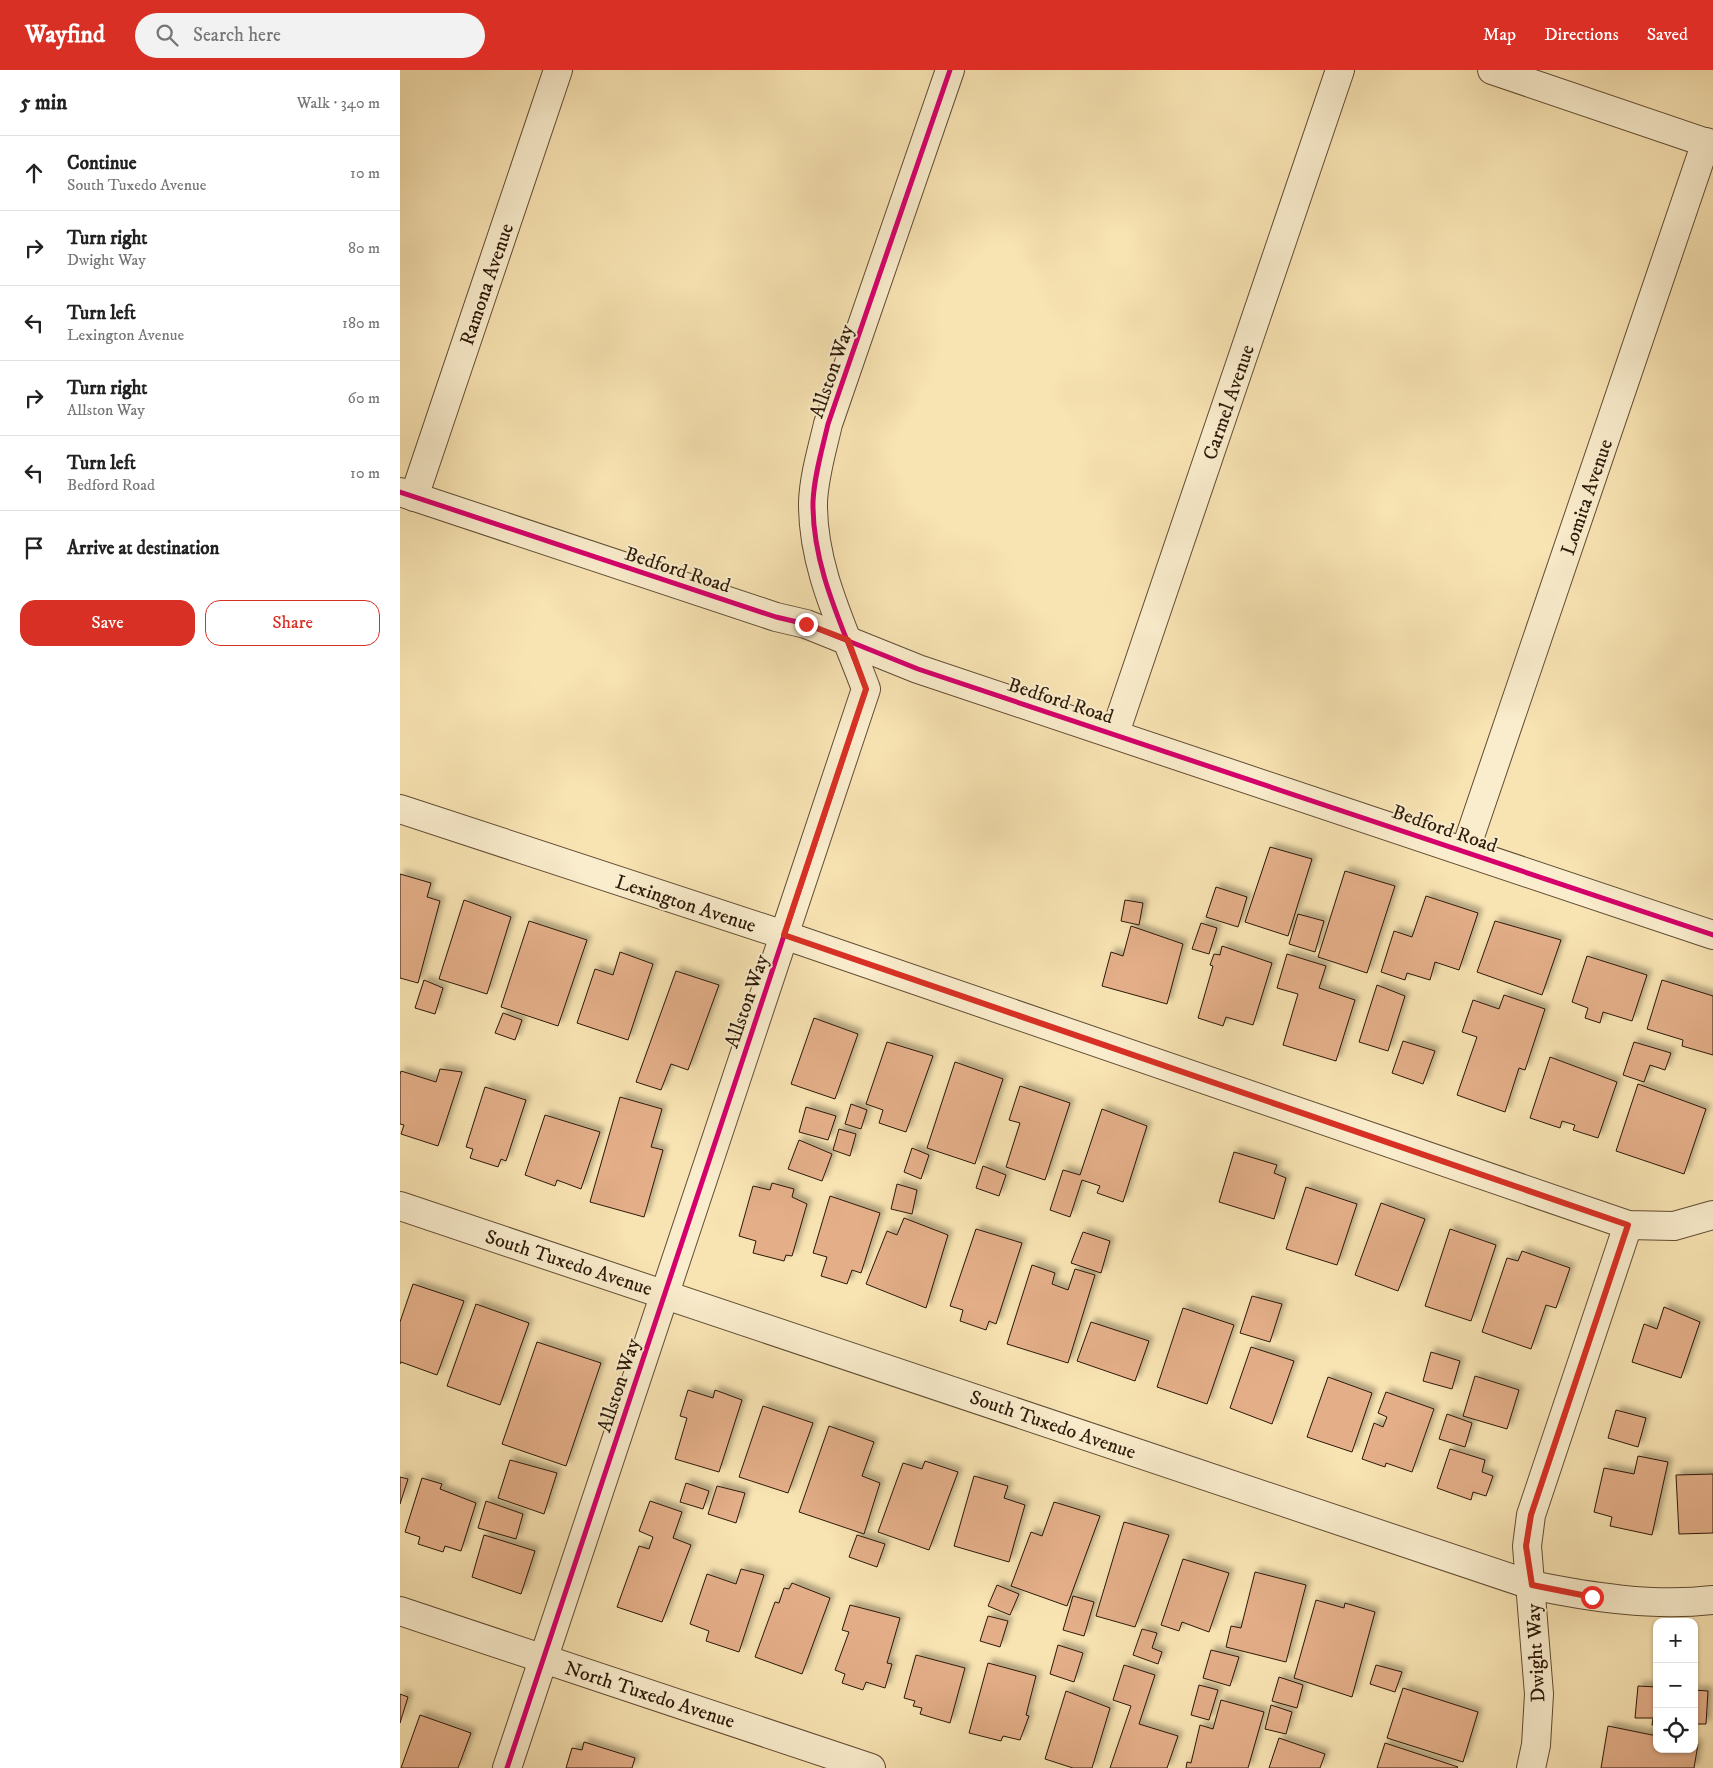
<!DOCTYPE html>
<meta charset="utf-8">
<style>
:root{--surface:#fff;--page:#f2f2f2;--text:#222;--muted:#767676;--line:#e0e0e0;--accent:#d93025}
body{margin:0;font-family:"IM FELL DW Pica",serif;background:var(--page);color:var(--text)}
.controls{position:absolute;right:15px;bottom:15px;display:grid;overflow:hidden;border-radius:10px;box-shadow:0 1px 4px #0004}
.controls button{width:45px;height:45px;display:grid;place-items:center;padding:0;border:0;border-bottom:1px solid var(--line);background:var(--surface);color:var(--text);font:25px sans-serif}
.stop{position:absolute;width:15px;height:15px;margin:-11px;border:4px solid #d93025;border-radius:50%;background:#fff}
.stop.end{background:#d93025;border-color:#fff;box-shadow:0 1px 5px #0008}
.list{margin:0;padding:0;list-style:none}
h2{display:flex;justify-content:space-between;align-items:center;height:65px;margin:0;padding:0 20px;font-size:21px}
h2 small{font-size:16px;font-weight:400;color:var(--muted)}
.list li{display:grid;grid-template-columns:32px 1fr auto;gap:15px;align-items:center;box-sizing:border-box;height:75px;padding:0 20px;border-top:1px solid var(--line)}
.list b{display:block;font-size:19px;white-space:nowrap}
.list p{margin:0;font-size:16px;white-space:nowrap;color:var(--muted)}
.list em{font-size:16px;font-style:normal;color:var(--muted)}
.actions{display:flex;gap:10px;padding:15px 20px}
.actions a{flex:1;padding:11px 0;border:1px solid var(--accent);border-radius:15px;text-align:center;font-size:18px;color:var(--accent)}
.actions .main{background:var(--accent);color:#fff}
.icon{flex:none;width:28px;height:28px;fill:none;stroke:currentColor;stroke-width:2;stroke-linecap:round;stroke-linejoin:round}
.map{position:relative;flex:none;width:1313px;height:1698px;overflow:hidden}
header{display:flex;align-items:center;gap:30px;box-sizing:border-box;height:70px;padding:0 25px;background:var(--accent);color:#fff}
header strong{font-size:24px}
nav{display:flex;gap:28px;margin-inline-start:auto;font-size:18px}
.search{width:350px;height:45px;background:var(--page);display:flex;align-items:center;gap:12px;box-sizing:border-box;padding:0 18px;border-radius:28px;color:var(--muted);font-size:19px}
main{display:flex}
aside{flex:1;background:var(--surface)}
.map>svg:first-child{display:block}
.building{fill:#e3ae88;stroke:#2d1909;filter:url(#shadow)}
.lines{fill:none;stroke-linecap:round;stroke-linejoin:round}
.minor-casing{stroke:#604c33;stroke-width:30}
.minor{stroke:#faedcd;stroke-width:28}
.cycleway-casing{stroke:#faedcd;stroke-width:8}
.cycleway{stroke:#d6006c;stroke-width:5}
.route{stroke:#d93025;stroke-width:6}
.labels{text-anchor:middle;stroke-width:4;stroke-linejoin:round;paint-order:stroke}
.street-label{font-size:20px;fill:#2d1909;stroke:#faedcd}
</style>
<header>
<strong>Wayfind</strong>
<div class="search"><svg class="icon" aria-label="search" viewBox="0 0 24 24"><circle cx="10" cy="10" r="6"/><path d="M15 15l6 6"/></svg>Search here</div>
<nav><a>Map</a><a>Directions</a><a>Saved</a></nav>
</header>
<main>
<aside>
<h2>5 min<small>Walk · 340 m</small></h2>
<ul class="list">
<li><svg class="icon" aria-label="ahead" viewBox="0 0 24 24"><path d="M12 20V5M6 11l6-6 6 6"/></svg><div><b>Continue</b><p>South Tuxedo Avenue</p></div><em>10 m</em></li>
<li><svg class="icon" aria-label="right" viewBox="0 0 24 24"><path d="M7 20v-9h11M14 6l5 5-5 5"/></svg><div><b>Turn right</b><p>Dwight Way</p></div><em>80 m</em></li>
<li><svg class="icon" aria-label="left" viewBox="0 0 24 24"><path d="M17 20v-9H6M10 6l-5 5 5 5"/></svg><div><b>Turn left</b><p>Lexington Avenue</p></div><em>180 m</em></li>
<li><svg class="icon" aria-label="right" viewBox="0 0 24 24"><path d="M7 20v-9h11M14 6l5 5-5 5"/></svg><div><b>Turn right</b><p>Allston Way</p></div><em>60 m</em></li>
<li><svg class="icon" aria-label="left" viewBox="0 0 24 24"><path d="M17 20v-9H6M10 6l-5 5 5 5"/></svg><div><b>Turn left</b><p>Bedford Road</p></div><em>10 m</em></li>
<li><svg class="icon" aria-label="arrive" viewBox="0 0 24 24"><path d="M6 21V4h12l-3 4 3 4H6"/></svg><div><b>Arrive at destination</b></div></li>
</ul>
<div class="actions"><a class="main">Save</a><a>Share</a></div>
</aside>
<div class="map">
<svg width="1313" height="1698" viewBox="0 0 1313 1698">
<defs>
<filter id="shadow"><feDropShadow dx="4.5" dy="-4.5" stdDeviation="2.5" flood-color="#0004"/></filter>
</defs>
<rect width="100%" height="100%" fill="#f8e3b2"/>
<filter id="stains"><feTurbulence type="fractalNoise" baseFrequency=".004" numOctaves="4"/><feColorMatrix values="0 0 0 0 .2 0 0 0 0 .09 0 0 0 0 .02 0 0 0 .5 -.17"/></filter>
<radialGradient id="worn" r=".72"><stop offset=".6" stop-color="#630" stop-opacity="0"/><stop offset="1" stop-color="#630" stop-opacity=".3"/></radialGradient>
<!-- building -->
<g class="building">
<path d="M 870,777 L 912,789 L 888,866 L 845,852 Z"/>
<path d="M 945,801 L 995,816 L 967,903 L 918,887 Z"/>
<path d="M 0,804 L 31,813 L 27,827 L 40,831 L 18,913 L 0,908 Z"/>
<path d="M 816,817 L 847,827 L 838,857 L 806,847 Z"/>
<path d="M 1026,826 L 1078,843 L 1059,900 L 1035,892 L 1030,910 L 1007,903 L 1005,910 L 981,902 L 994,861 L 1012,867 Z"/>
<path d="M 64,830 L 111,847 L 87,924 L 39,909 Z"/>
<path d="M 725,830 L 743,833 L 739,855 L 721,851 Z"/>
<path d="M 898,844 L 924,851 L 915,882 L 889,874 Z"/>
<path d="M 129,851 L 187,870 L 158,956 L 101,937 Z"/>
<path d="M 1095,851 L 1161,870 L 1142,925 L 1077,902 Z"/>
<path d="M 801,853 L 817,858 L 809,884 L 792,879 Z"/>
<path d="M 731,856 L 783,874 L 767,934 L 702,916 L 711,882 L 723,886 Z"/>
<path d="M 822,876 L 872,893 L 853,955 L 826,947 L 823,956 L 798,948 L 813,896 L 810,895 L 814,884 L 820,885 Z"/>
<path d="M 220,882 L 253,894 L 228,970 L 177,953 L 195,899 L 213,905 Z"/>
<path d="M 887,884 L 926,896 L 919,918 L 955,930 L 936,991 L 883,975 L 898,924 L 877,918 Z"/>
<path d="M 1187,886 L 1247,905 L 1232,951 L 1203,942 L 1200,953 L 1185,948 L 1188,938 L 1172,932 Z"/>
<path d="M 276,901 L 319,915 L 288,1000 L 271,994 L 261,1020 L 236,1012 Z"/>
<path d="M 24,910 L 43,918 L 35,944 L 15,938 Z"/>
<path d="M 1262,910 L 1313,926 L 1313,985 L 1282,976 L 1283,970 L 1247,959 Z"/>
<path d="M 977,915 L 1005,926 L 988,981 L 959,972 Z"/>
<path d="M 1104,925 L 1145,939 L 1125,1000 L 1119,998 L 1105,1042 L 1057,1025 L 1077,967 L 1062,962 L 1073,930 L 1099,939 Z"/>
<path d="M 103,943 L 122,950 L 115,970 L 95,963 Z"/>
<path d="M 414,948 L 458,964 L 435,1029 L 391,1014 Z"/>
<path d="M 1003,971 L 1035,981 L 1023,1014 L 992,1003 Z"/>
<path d="M 487,972 L 533,986 L 506,1062 L 479,1053 L 483,1040 L 466,1034 Z"/>
<path d="M 1234,972 L 1271,983 L 1265,1000 L 1250,995 L 1244,1012 L 1223,1005 Z"/>
<path d="M 1150,987 L 1217,1012 L 1198,1068 L 1173,1060 L 1175,1055 L 1162,1051 L 1160,1058 L 1130,1048 Z"/>
<path d="M 555,992 L 603,1009 L 575,1094 L 527,1078 Z"/>
<path d="M 40,999 L 62,1002 L 38,1076 L 1,1064 L 4,1055 L 0,1054 L 0,1005 L 1,1001 L 36,1012 Z"/>
<path d="M 1238,1014 L 1306,1039 L 1284,1104 L 1216,1081 Z"/>
<path d="M 620,1016 L 670,1033 L 645,1110 L 606,1097 L 620,1053 L 609,1050 Z"/>
<path d="M 85,1017 L 126,1030 L 106,1091 L 101,1089 L 98,1097 L 70,1088 L 73,1079 L 66,1077 Z"/>
<path d="M 220,1027 L 262,1039 L 251,1077 L 263,1080 L 244,1147 L 190,1132 Z"/>
<path d="M 451,1034 L 467,1040 L 461,1059 L 445,1054 Z"/>
<path d="M 406,1037 L 436,1046 L 428,1070 L 399,1062 Z"/>
<path d="M 702,1039 L 747,1056 L 723,1132 L 697,1123 L 700,1116 L 682,1110 L 670,1147 L 650,1140 L 663,1100 L 680,1105 Z"/>
<path d="M 145,1045 L 200,1062 L 181,1119 L 157,1110 L 155,1116 L 125,1105 Z"/>
<path d="M 439,1059 L 456,1064 L 450,1086 L 433,1080 Z"/>
<path d="M 399,1070 L 432,1084 L 422,1111 L 388,1099 Z"/>
<path d="M 512,1078 L 529,1085 L 521,1109 L 504,1102 Z"/>
<path d="M 834,1082 L 877,1095 L 874,1103 L 886,1108 L 874,1149 L 819,1132 Z"/>
<path d="M 583,1096 L 606,1105 L 599,1126 L 576,1118 Z"/>
<path d="M 372,1113 L 394,1119 L 392,1127 L 407,1134 L 392,1186 L 386,1185 L 384,1191 L 353,1183 L 356,1171 L 339,1166 L 353,1116 L 370,1120 Z"/>
<path d="M 497,1114 L 517,1120 L 512,1144 L 491,1139 Z"/>
<path d="M 906,1117 L 957,1134 L 937,1195 L 886,1179 Z"/>
<path d="M 430,1126 L 480,1143 L 461,1203 L 452,1200 L 447,1214 L 421,1206 L 427,1187 L 413,1183 Z"/>
<path d="M 981,1133 L 1025,1149 L 998,1221 L 955,1205 Z"/>
<path d="M 504,1148 L 548,1165 L 526,1238 L 466,1214 L 487,1161 L 497,1165 Z"/>
<path d="M 576,1159 L 622,1173 L 596,1254 L 589,1251 L 586,1260 L 560,1251 L 563,1240 L 550,1236 Z"/>
<path d="M 1050,1159 L 1096,1175 L 1071,1251 L 1025,1236 Z"/>
<path d="M 683,1162 L 710,1171 L 701,1203 L 671,1193 Z"/>
<path d="M 1122,1181 L 1170,1198 L 1156,1238 L 1146,1235 L 1131,1279 L 1082,1262 L 1107,1188 L 1118,1191 Z"/>
<path d="M 632,1195 L 655,1203 L 652,1214 L 668,1220 L 675,1199 L 695,1205 L 668,1293 L 607,1274 Z"/>
<path d="M 13,1214 L 64,1231 L 37,1305 L 1,1292 L 0,1294 L 0,1252 Z"/>
<path d="M 852,1226 L 882,1234 L 870,1272 L 840,1263 Z"/>
<path d="M 76,1234 L 129,1253 L 100,1335 L 47,1316 Z"/>
<path d="M 1264,1237 L 1300,1252 L 1281,1308 L 1232,1292 L 1244,1254 L 1257,1259 Z"/>
<path d="M 783,1238 L 834,1255 L 807,1334 L 757,1317 Z"/>
<path d="M 691,1252 L 749,1271 L 735,1311 L 677,1291 Z"/>
<path d="M 137,1272 L 201,1293 L 166,1396 L 102,1374 Z"/>
<path d="M 851,1277 L 894,1291 L 872,1354 L 830,1338 Z"/>
<path d="M 1031,1282 L 1060,1291 L 1052,1319 L 1023,1311 Z"/>
<path d="M 1075,1306 L 1119,1320 L 1107,1359 L 1063,1346 Z"/>
<path d="M 928,1307 L 972,1323 L 952,1382 L 907,1367 Z"/>
<path d="M 288,1320 L 313,1328 L 315,1320 L 342,1330 L 319,1402 L 275,1389 L 287,1348 L 280,1346 Z"/>
<path d="M 986,1322 L 1034,1339 L 1012,1402 L 986,1393 L 985,1397 L 962,1389 L 974,1353 L 983,1357 L 987,1347 L 978,1343 Z"/>
<path d="M 363,1336 L 413,1353 L 388,1423 L 339,1407 Z"/>
<path d="M 1216,1340 L 1246,1348 L 1238,1377 L 1208,1368 Z"/>
<path d="M 1047,1344 L 1072,1353 L 1065,1377 L 1039,1369 Z"/>
<path d="M 429,1356 L 474,1372 L 462,1406 L 480,1413 L 464,1464 L 399,1442 Z"/>
<path d="M 1050,1379 L 1085,1390 L 1082,1402 L 1093,1406 L 1086,1426 L 1073,1422 L 1071,1430 L 1037,1418 Z"/>
<path d="M 1238,1386 L 1268,1392 L 1252,1465 L 1210,1456 L 1212,1447 L 1194,1442 L 1204,1398 L 1234,1404 Z"/>
<path d="M 110,1390 L 157,1403 L 144,1444 L 98,1428 Z"/>
<path d="M 525,1391 L 558,1402 L 529,1480 L 478,1462 L 503,1393 L 522,1399 Z"/>
<path d="M 1313,1404 L 1313,1463 L 1279,1464 L 1276,1405 Z"/>
<path d="M 574,1406 L 608,1416 L 604,1428 L 625,1435 L 609,1492 L 554,1476 Z"/>
<path d="M 0,1407 L 8,1409 L 0,1434 Z"/>
<path d="M 22,1408 L 42,1414 L 40,1419 L 76,1433 L 61,1481 L 45,1476 L 43,1482 L 18,1474 L 20,1467 L 5,1462 Z"/>
<path d="M 286,1413 L 309,1421 L 303,1439 L 280,1432 Z"/>
<path d="M 317,1416 L 345,1423 L 336,1453 L 308,1444 Z"/>
<path d="M 86,1431 L 123,1444 L 116,1469 L 78,1458 Z"/>
<path d="M 250,1431 L 282,1442 L 273,1468 L 291,1475 L 262,1552 L 217,1537 L 239,1476 L 249,1479 L 253,1467 L 239,1461 Z"/>
<path d="M 654,1432 L 700,1446 L 667,1536 L 611,1516 L 631,1462 L 642,1466 Z"/>
<path d="M 724,1452 L 769,1465 L 735,1557 L 696,1546 Z"/>
<path d="M 84,1465 L 135,1481 L 121,1524 L 72,1507 Z"/>
<path d="M 457,1465 L 485,1474 L 477,1497 L 449,1487 Z"/>
<path d="M 783,1489 L 829,1503 L 809,1562 L 782,1552 L 779,1561 L 761,1555 Z"/>
<path d="M 341,1499 L 364,1505 L 339,1582 L 306,1571 L 309,1561 L 290,1554 L 307,1504 L 336,1514 Z"/>
<path d="M 855,1502 L 906,1515 L 886,1592 L 826,1577 L 831,1556 L 841,1558 Z"/>
<path d="M 392,1513 L 430,1528 L 402,1604 L 355,1587 L 375,1532 L 379,1533 L 384,1518 L 389,1519 Z"/>
<path d="M 597,1515 L 619,1524 L 610,1545 L 588,1536 Z"/>
<path d="M 673,1526 L 694,1532 L 684,1566 L 663,1560 Z"/>
<path d="M 916,1530 L 944,1538 L 945,1533 L 975,1542 L 952,1627 L 894,1608 Z"/>
<path d="M 450,1535 L 500,1548 L 487,1593 L 492,1594 L 485,1618 L 466,1612 L 463,1620 L 442,1613 L 445,1604 L 435,1600 L 449,1562 L 442,1560 Z"/>
<path d="M 588,1546 L 608,1551 L 600,1577 L 580,1571 Z"/>
<path d="M 742,1559 L 757,1563 L 752,1578 L 762,1582 L 758,1594 L 733,1585 Z"/>
<path d="M 658,1575 L 683,1583 L 674,1612 L 650,1604 Z"/>
<path d="M 811,1580 L 839,1587 L 830,1616 L 803,1608 Z"/>
<path d="M 516,1585 L 565,1598 L 550,1653 L 520,1644 L 522,1638 L 513,1636 L 515,1631 L 504,1628 Z"/>
<path d="M 588,1593 L 636,1606 L 626,1645 L 629,1646 L 620,1670 L 603,1666 L 601,1671 L 569,1663 Z"/>
<path d="M 724,1595 L 755,1605 L 739,1654 L 778,1666 L 767,1698 L 710,1698 L 731,1636 L 713,1630 Z"/>
<path d="M 976,1595 L 1002,1602 L 995,1622 L 970,1614 Z"/>
<path d="M 879,1607 L 903,1615 L 897,1638 L 872,1631 Z"/>
<path d="M 799,1615 L 818,1620 L 809,1650 L 791,1645 Z"/>
<path d="M 1238,1616 L 1257,1617 L 1257,1655 L 1252,1655 L 1253,1648 L 1235,1648 Z"/>
<path d="M 1003,1618 L 1078,1642 L 1063,1692 L 987,1668 Z"/>
<path d="M 1294,1620 L 1308,1621 L 1306,1654 L 1294,1654 Z"/>
<path d="M 666,1621 L 710,1638 L 692,1698 L 673,1698 L 645,1689 Z"/>
<path d="M 0,1624 L 8,1627 L 0,1653 Z"/>
<path d="M 821,1630 L 864,1642 L 848,1698 L 786,1698 L 787,1692 L 791,1693 L 800,1655 L 813,1659 Z"/>
<path d="M 871,1635 L 892,1642 L 886,1664 L 865,1659 Z"/>
<path d="M 20,1645 L 71,1663 L 58,1698 L 1,1698 Z"/>
<path d="M 1208,1656 L 1257,1666 L 1257,1679 L 1294,1679 L 1294,1673 L 1298,1674 L 1294,1698 L 1201,1698 Z"/>
<path d="M 879,1668 L 925,1684 L 920,1698 L 869,1698 Z"/>
<path d="M 184,1672 L 235,1688 L 232,1698 L 166,1698 L 172,1678 L 182,1680 Z"/>
<path d="M 985,1673 L 1058,1697 L 1057,1698 L 977,1698 Z"/>
</g>
<g class="lines">
<defs>
<g id="minor">
<path d="M 1092,0 L 1313,75"/>
<path d="M 0,422 L 376,547 L 406,554 L 518,599 L 1313,865"/>
<path d="M 14,427 L 158,0"/>
<path d="M 715,663 L 940,0"/>
<path d="M 0,739 L 384,865 L 1228,1155 L 1274,1156 L 1313,1145"/>
<path d="M 1065,781 L 1306,72"/>
<path d="M 0,1136 L 1131,1515 C 1190,1527 1253,1537 1313,1530"/>
<path d="M 0,1541 L 471,1698"/>
<path d="M 107,1698 L 466,619 C 444,559 412,498 413,432 C 414,406 422,380 428,354 L 550,0"/>
<path d="M 1131,1698 L 1136,1675 L 1139,1624 L 1127,1476 L 1131,1445 L 1228,1155"/>
</g>
</defs>
<!-- minor casing -->
<use href="#minor" class="minor-casing"/>
<!-- minor -->
<use href="#minor" class="minor"/>
<defs>
<g id="cycleway">
<path d="M 0,422 L 376,547 L 406,554 L 518,599 L 1313,865"/>
<path d="M 107,1698 L 466,619 C 444,559 412,498 413,432 C 414,406 422,380 428,354 L 550,0"/>
</g>
</defs>
<!-- cycleway casing -->
<use href="#cycleway" class="cycleway-casing"/>
<!-- cycleway -->
<use href="#cycleway" class="cycleway"/>
</g>
<g class="lines">
<!-- route -->
<path class="route" d="M 406,554 L 448,570 L 466,619 L 384,865 L 1228,1155 L 1131,1445 L 1126,1476 L 1132,1515 L 1192,1527"/>
</g>
<g class="labels">
<!-- street labels -->
<g class="street-label">
<text transform="translate(86 214) rotate(-71)" y="7">Ramona Avenue</text>
<text transform="translate(431 301) rotate(-71)" y="7">Allston Way</text>
<text transform="translate(828 332) rotate(-71)" y="7">Carmel Avenue</text>
<text transform="translate(1186 427) rotate(-71)" y="7">Lomita Avenue</text>
<text transform="translate(278 499) rotate(18)" y="7">Bedford Road</text>
<text transform="translate(661 630) rotate(18)" y="7">Bedford Road</text>
<text transform="translate(1045 758) rotate(19)" y="7">Bedford Road</text>
<text transform="translate(286 833) rotate(18)" y="7">Lexington Avenue</text>
<text transform="translate(346 931) rotate(-71)" y="7">Allston Way</text>
<text transform="translate(169 1192) rotate(18)" y="7">South Tuxedo Avenue</text>
<text transform="translate(218 1315) rotate(-72)" y="7">Allston Way</text>
<text transform="translate(653 1354) rotate(19)" y="7">South Tuxedo Avenue</text>
<text transform="translate(1135 1583) rotate(-93)" y="7">Dwight Way</text>
<text transform="translate(250 1624) rotate(18)" y="7">North Tuxedo Avenue</text>
</g>
</g>
<rect width="100%" height="100%" filter="url(#stains)"/>
<rect width="100%" height="100%" fill="url(#worn)"/>
</svg>
<div class="controls">
<button>+</button>
<button>−</button>
<button><svg class="icon" aria-label="locate" viewBox="0 0 24 24"><circle cx="12" cy="12" r="6"/><path d="M12 2v4M12 18v4M2 12h4M18 12h4"/></svg></button>
</div>
<div class="stop" style="left:1192px;top:1527px"></div>
<div class="stop end" style="left:406px;top:554px"></div>
</div>
</main>
